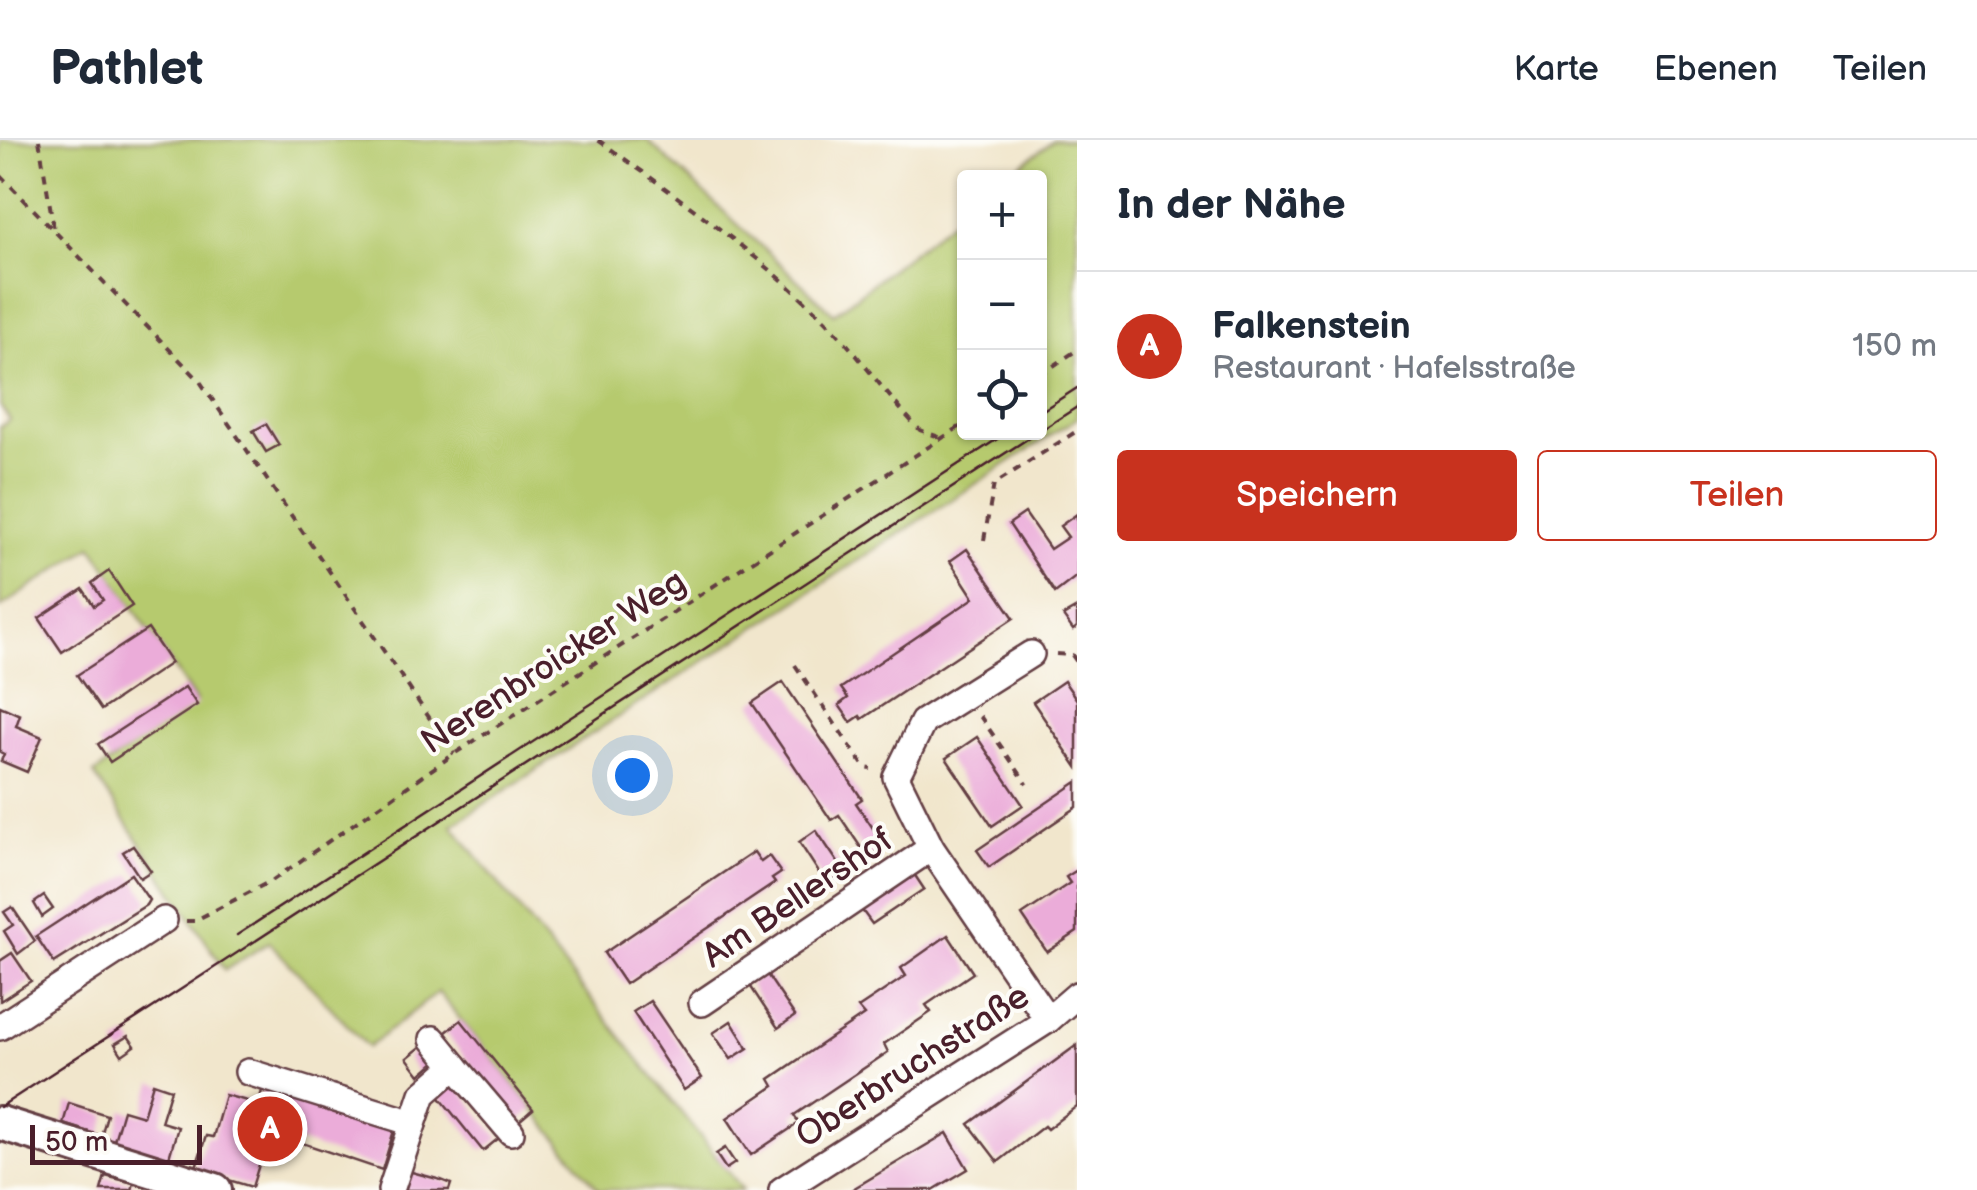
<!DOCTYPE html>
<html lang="de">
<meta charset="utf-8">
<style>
:root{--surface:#fff;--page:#f2f2f3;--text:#1f2937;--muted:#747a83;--line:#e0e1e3;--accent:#c8321e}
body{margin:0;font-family:"Balsamiq Sans",sans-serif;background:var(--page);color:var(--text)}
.controls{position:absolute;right:30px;top:30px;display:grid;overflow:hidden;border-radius:10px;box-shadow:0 2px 8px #0004}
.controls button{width:90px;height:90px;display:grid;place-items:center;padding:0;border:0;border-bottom:2px solid var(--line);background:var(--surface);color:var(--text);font:50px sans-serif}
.scale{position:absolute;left:30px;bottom:25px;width:172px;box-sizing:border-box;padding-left:10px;border:5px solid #4a1f2b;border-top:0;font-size:28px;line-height:35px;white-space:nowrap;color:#4a1f2b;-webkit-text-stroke:8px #fdfcf7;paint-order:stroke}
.you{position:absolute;left:632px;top:635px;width:35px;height:35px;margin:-25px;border:8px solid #fff;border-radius:50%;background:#1a73e8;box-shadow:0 0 0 15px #1a73e833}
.badge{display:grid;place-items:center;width:65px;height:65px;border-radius:50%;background:var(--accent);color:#fff;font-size:32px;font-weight:700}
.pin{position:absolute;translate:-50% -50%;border:5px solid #fff;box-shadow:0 2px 10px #0006}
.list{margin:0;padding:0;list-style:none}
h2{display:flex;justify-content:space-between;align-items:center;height:130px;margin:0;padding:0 40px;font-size:42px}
h2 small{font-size:32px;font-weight:400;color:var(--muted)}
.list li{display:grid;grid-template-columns:65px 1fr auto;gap:30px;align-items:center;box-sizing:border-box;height:150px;padding:0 40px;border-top:2px solid var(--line)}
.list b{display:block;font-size:38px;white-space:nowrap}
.list p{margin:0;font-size:32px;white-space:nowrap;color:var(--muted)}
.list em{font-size:32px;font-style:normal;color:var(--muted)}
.actions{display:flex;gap:20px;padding:30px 40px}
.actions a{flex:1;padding:22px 0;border:2px solid var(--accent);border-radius:10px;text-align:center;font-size:35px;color:var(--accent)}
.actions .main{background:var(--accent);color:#fff}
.icon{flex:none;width:55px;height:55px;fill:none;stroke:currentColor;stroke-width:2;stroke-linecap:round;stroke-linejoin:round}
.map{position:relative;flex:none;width:1077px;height:1050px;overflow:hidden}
header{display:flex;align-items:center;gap:60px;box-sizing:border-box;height:140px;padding:0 50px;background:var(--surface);border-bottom:2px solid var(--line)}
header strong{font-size:48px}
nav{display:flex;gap:55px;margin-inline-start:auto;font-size:35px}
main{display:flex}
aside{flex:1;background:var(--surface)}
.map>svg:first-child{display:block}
.green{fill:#b6ca6e;stroke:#80744c;stroke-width:2.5}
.building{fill:#ebacd9}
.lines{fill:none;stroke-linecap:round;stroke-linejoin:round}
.minor-casing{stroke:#633d43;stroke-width:30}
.major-casing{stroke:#633d43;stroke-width:38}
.path{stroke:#633d43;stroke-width:4;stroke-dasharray:8 8;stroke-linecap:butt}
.minor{stroke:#fff;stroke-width:25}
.major{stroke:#fff;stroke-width:32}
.tram{stroke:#4a1f2b;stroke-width:2.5}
.labels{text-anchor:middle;stroke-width:8;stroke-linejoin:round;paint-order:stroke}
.street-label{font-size:35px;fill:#4a1f2b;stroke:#fdfcf7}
</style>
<header>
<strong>Pathlet</strong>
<nav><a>Karte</a><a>Ebenen</a><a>Teilen</a></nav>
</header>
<main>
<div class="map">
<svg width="1077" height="1050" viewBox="0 0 1077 1050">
<rect width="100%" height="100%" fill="#fdfcf7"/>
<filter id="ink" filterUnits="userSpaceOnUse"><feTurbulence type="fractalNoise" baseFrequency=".01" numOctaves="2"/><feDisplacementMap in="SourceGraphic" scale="20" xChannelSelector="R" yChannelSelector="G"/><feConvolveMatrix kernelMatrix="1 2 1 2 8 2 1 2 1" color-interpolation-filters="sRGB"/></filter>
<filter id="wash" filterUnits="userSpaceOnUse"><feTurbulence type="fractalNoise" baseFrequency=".0048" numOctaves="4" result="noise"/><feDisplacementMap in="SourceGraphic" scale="40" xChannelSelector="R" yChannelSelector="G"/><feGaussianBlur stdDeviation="2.25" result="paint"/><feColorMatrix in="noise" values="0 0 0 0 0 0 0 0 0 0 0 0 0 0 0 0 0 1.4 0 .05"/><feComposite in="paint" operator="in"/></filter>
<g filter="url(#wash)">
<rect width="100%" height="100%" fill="#f1e6cc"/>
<!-- green -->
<path class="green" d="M 0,0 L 647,0 L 834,174 L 964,71 L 964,292 L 1040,292 L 1040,38 L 1006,37 L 1053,0 L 1077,0 L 1077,278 L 452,685 L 743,1050 L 599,1050 L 438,852 L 368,907 L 269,802 L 225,830 L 94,634 L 196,561 L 92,406 L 0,468 L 0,287 L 10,280 L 0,266 Z"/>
<g id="blocks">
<!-- building -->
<g class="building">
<path d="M 266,284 L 279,305 L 266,312 L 253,291 Z"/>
<path d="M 1025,373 L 1050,409 L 1068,397 L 1060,386 L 1077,374 L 1077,436 L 1055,453 L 1009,384 Z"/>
<path d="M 967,409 L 1014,478 L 862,579 L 860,576 L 851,582 L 839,565 L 848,558 L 841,548 L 974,458 L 950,421 Z"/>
<path d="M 109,431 L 132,466 L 62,512 L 39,478 L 83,449 L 94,466 L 103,460 L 92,443 Z"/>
<path d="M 1077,468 L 1077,487 L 1073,490 L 1063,476 Z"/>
<path d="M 148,489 L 171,523 L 101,570 L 77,535 Z"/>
<path d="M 1064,541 L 1077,560 L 1077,627 L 1033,562 Z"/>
<path d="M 783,542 L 862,659 L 856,663 L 885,706 L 868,718 L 839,675 L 831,680 L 752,563 Z"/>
<path d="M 185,547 L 197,565 L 110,622 L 98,604 Z"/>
<path d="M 0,566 L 20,575 L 16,586 L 42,597 L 27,632 L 1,621 L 4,614 L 0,612 Z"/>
<path d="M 977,597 L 1023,665 L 992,686 L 946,618 Z"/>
<path d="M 1077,642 L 1077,667 L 989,727 L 977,710 Z"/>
<path d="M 816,690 L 845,733 L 827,745 L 799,702 Z"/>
<path d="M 133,706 L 151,731 L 140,738 L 123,712 Z"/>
<path d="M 754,712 L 761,722 L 769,716 L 781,733 L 772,739 L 775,743 L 625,844 L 604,813 Z"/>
<path d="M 1077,730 L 1077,792 L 1047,812 L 1022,775 L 1070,743 L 1066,737 Z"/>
<path d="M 131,734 L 149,760 L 146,765 L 54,823 L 36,796 Z"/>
<path d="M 914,734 L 924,749 L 872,784 L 861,769 Z"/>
<path d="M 44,756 L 53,769 L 42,777 L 34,763 Z"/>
<path d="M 12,767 L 35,801 L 18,814 L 4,791 L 13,785 L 4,772 Z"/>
<path d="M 948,795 L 973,833 L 926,865 L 931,872 L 884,904 L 888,912 L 794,975 L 799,983 L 751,1015 L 727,978 L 774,946 L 770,939 L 864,875 L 858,868 L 906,836 L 901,828 Z"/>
<path d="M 12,813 L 31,841 L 0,861 L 0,821 Z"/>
<path d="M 766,833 L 795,876 L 778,888 L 749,844 Z"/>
<path d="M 650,861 L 702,938 L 684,950 L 633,872 Z"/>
<path d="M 461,880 L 533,969 L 518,982 L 445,893 Z"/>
<path d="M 731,881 L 748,908 L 731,919 L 713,893 Z"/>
<path d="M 128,896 L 135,906 L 122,915 L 115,904 Z"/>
<path d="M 423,905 L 436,921 L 420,935 L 407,918 Z"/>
<path d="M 1077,905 L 1077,966 L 1047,989 L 1044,986 L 998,1022 L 969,984 Z"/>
<path d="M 265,941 L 395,987 L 382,1030 L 285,997 L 279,1016 L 263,1012 L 252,1047 L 195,1030 L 206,996 L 213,997 L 225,955 L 258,964 Z"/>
<path d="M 453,941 L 499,998 L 483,1011 L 437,954 Z"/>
<path d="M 153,943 L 171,949 L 161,982 L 178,987 L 168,1021 L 113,1004 L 123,970 L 143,976 Z"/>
<path d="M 69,963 L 107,975 L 101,996 L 63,984 Z"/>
<path d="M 947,993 L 968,1029 L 933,1050 L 851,1050 Z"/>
<path d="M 725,1008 L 735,1023 L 726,1029 L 716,1014 Z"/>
<path d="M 408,1031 L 441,1040 L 451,1044 L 449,1050 L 402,1050 Z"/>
<path d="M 105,1036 L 134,1043 L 132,1050 L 101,1050 Z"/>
</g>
</g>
</g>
<g filter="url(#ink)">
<use href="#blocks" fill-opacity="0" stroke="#633d43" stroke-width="2.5"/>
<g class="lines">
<defs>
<g id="minor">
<path d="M 1031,514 L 923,582 L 896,637 L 931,708 L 1048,880"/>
<path d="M 702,863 L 931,708"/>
<path d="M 0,887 L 164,780"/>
<path d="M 433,899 L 455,926"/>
<path d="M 248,932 L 413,983"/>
<path d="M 391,1050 L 423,954 L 455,926 L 511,992"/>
<path d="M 782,1050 L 1048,880 L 1077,855"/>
</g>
<path id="major" d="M 0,983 L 215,1050"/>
</defs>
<!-- minor casing -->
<use href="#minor" class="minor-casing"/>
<!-- major casing -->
<use href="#major" class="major-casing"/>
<!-- path -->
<g class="path">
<path d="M 39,0 L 54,90"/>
<path d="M 598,0 C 674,54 753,110 820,175 C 856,210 884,254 920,290 L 942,298"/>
<path d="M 0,35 L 199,240 L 454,614"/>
<path d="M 1040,235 L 1077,210"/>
<path d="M 984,400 L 994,344 L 1077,291"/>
<path d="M 1056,514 L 1072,515 L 1077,522"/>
<path d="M 795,525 L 865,628 L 871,629"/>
<path d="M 980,576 L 1027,644"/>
<path d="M 186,781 L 194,781 L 273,740 L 454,614 L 964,284"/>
</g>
<!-- minor -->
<use href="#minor" class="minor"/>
<!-- major -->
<use href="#major" class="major"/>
<!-- tram -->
<g class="tram">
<path d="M 1040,272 L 1077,248"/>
<path d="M 1040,291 L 1077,267"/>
<path d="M 237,795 L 1008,292"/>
<path d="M 0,967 L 1038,292"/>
</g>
</g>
</g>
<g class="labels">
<!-- street labels -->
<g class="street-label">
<text transform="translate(553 521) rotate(-33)" y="12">Nerenbroicker Weg</text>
<text transform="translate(797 757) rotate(-34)" y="12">Am Bellershof</text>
<text transform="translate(912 925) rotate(-33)" y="12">Oberbruchstraße</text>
</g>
</g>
</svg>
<div class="controls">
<button>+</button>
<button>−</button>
<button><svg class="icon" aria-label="locate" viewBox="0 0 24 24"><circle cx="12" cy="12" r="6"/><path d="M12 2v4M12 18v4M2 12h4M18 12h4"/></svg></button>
</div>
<div class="scale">50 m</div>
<div class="you"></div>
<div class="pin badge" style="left:270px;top:989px">A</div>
</div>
<aside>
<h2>In der Nähe<small></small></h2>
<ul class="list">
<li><span class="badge">A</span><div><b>Falkenstein</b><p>Restaurant · Hafelsstraße</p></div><em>150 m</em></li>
</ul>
<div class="actions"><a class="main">Speichern</a><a>Teilen</a></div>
</aside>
</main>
